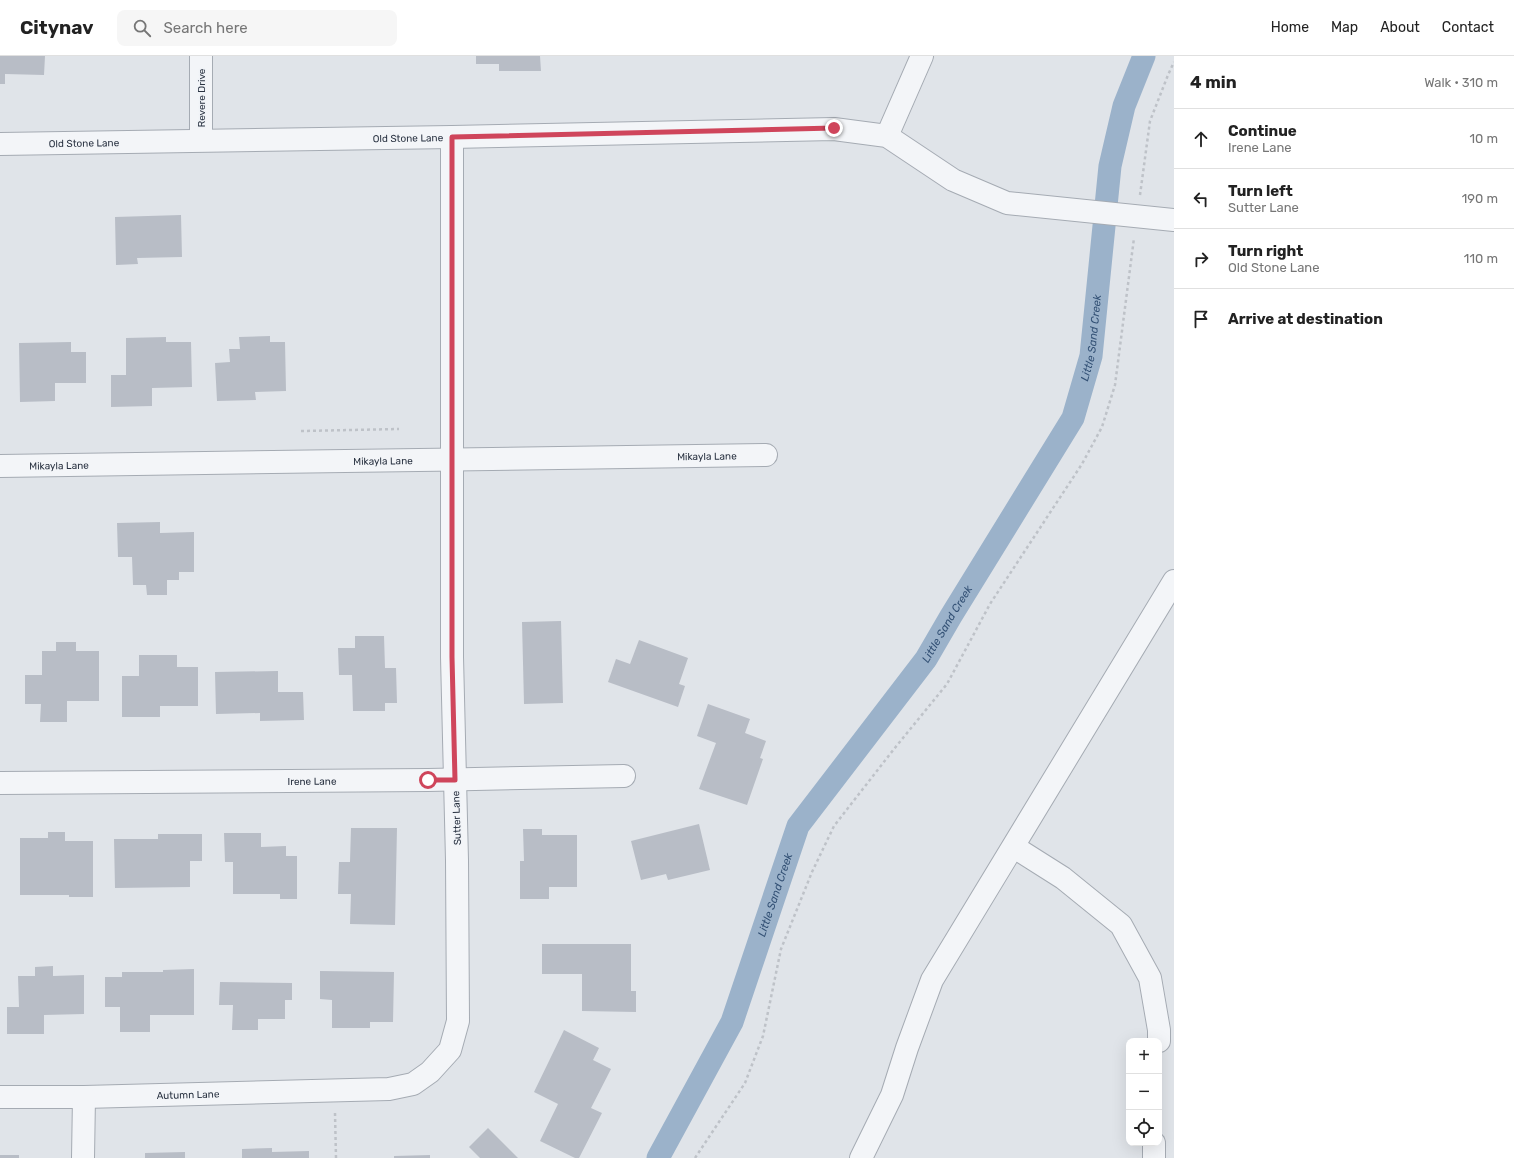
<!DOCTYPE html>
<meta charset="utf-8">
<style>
:root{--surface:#fff;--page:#f6f6f6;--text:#222;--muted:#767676;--line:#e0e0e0}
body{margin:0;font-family:Rubik,sans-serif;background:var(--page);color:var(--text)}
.controls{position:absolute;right:12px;bottom:12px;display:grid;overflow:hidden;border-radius:8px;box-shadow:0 4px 16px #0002}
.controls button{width:36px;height:36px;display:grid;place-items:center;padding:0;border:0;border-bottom:1px solid var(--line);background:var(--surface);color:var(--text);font:20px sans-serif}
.stop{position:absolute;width:12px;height:12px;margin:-9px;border:3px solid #cf455b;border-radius:50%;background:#fff}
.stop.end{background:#cf455b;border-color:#fff;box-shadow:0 1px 4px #0008}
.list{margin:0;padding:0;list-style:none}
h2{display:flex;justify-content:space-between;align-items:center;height:52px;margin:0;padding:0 16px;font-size:17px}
h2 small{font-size:13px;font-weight:400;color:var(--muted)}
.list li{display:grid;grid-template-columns:26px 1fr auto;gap:12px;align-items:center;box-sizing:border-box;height:60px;padding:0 16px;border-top:1px solid var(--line)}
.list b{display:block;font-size:15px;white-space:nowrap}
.list p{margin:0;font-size:13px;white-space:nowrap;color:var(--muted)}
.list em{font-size:13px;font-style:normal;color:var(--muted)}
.icon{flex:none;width:22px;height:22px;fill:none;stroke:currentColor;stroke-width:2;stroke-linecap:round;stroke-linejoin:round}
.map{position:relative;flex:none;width:1174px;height:1102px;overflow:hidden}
header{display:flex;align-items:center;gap:24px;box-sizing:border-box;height:56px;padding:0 20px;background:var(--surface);border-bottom:1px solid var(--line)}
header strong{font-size:19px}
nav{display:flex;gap:22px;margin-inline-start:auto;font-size:14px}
.search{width:280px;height:36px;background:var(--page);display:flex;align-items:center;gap:10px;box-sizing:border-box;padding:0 14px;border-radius:8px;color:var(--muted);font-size:15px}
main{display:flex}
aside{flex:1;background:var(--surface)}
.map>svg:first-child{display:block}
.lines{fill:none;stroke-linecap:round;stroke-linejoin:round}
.canal{stroke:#9bb2ca;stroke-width:23}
.building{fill:#b8bdc6}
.minor-casing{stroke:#a5abb3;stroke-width:24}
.path{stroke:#bec2c8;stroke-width:2.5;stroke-dasharray:3 3;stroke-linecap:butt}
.minor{stroke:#f3f5f8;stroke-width:22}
.route{stroke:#cf455b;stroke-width:5}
.labels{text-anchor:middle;stroke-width:3;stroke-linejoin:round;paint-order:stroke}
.street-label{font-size:10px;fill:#293241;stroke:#f0f3f7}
.water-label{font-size:11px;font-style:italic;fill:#335175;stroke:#f0f3f7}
</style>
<header>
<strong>Citynav</strong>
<div class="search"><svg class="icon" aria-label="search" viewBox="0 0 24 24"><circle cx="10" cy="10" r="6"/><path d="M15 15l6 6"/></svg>Search here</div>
<nav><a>Home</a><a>Map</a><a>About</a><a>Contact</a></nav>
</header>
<main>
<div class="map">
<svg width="1174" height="1102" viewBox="0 0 1174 1102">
<rect width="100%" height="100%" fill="#e0e4e9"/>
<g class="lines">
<!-- canal -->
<path class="canal" id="s1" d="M 658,1102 L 732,966 L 798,770 L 926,603 L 951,560 L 1073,362 L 1091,300 L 1110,110 L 1124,50 L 1144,0"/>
</g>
<!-- building -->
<g class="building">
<path d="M 0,0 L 45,0 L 44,19 L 5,18 L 5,28 L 0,28 Z"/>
<path d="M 476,0 L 540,0 L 541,15 L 499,15 L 499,8 L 476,8 Z"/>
<path d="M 181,159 L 182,201 L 137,202 L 138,208 L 116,209 L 115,161 Z"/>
<path d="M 270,280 L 270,286 L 285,286 L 286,335 L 255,336 L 256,344 L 217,345 L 215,307 L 230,306 L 229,293 L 240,293 L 239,281 Z"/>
<path d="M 166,281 L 166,286 L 191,286 L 192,331 L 152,332 L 152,350 L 111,351 L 111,319 L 126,319 L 126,282 Z"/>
<path d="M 71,286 L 71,296 L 86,296 L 86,327 L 55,327 L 55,345 L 20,346 L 19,287 Z"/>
<path d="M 160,466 L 160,477 L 194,476 L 194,516 L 179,516 L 179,524 L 167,524 L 167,539 L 147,539 L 146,529 L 133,529 L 132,501 L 118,501 L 117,467 Z"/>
<path d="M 561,565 L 563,647 L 524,648 L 522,566 Z"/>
<path d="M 355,580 L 384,580 L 385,612 L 396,612 L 397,647 L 385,647 L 385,655 L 353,655 L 352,619 L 339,619 L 338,592 L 355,592 Z"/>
<path d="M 639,584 L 688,602 L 679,628 L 685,630 L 678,651 L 608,626 L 616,603 L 630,608 Z"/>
<path d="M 56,586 L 76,586 L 76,595 L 99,595 L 99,645 L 67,645 L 67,666 L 40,666 L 41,648 L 25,648 L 25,619 L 42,619 L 42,595 L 56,595 Z"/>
<path d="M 139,599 L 177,599 L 177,611 L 198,611 L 198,650 L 160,650 L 160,661 L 122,661 L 122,620 L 139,620 Z"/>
<path d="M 278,615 L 278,636 L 303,636 L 304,664 L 260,665 L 260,657 L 216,658 L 215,616 Z"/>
<path d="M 708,648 L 750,663 L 745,677 L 766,685 L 760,702 L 763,703 L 747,749 L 699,733 L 716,687 L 697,680 Z"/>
<path d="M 699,768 L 710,814 L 668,824 L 666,818 L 641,824 L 631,785 Z"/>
<path d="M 351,772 L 397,772 L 395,869 L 350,868 L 351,838 L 338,838 L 339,806 L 350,806 Z"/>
<path d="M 523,773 L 542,773 L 542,779 L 577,779 L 577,831 L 549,831 L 549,843 L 520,843 L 520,805 L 524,805 Z"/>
<path d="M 48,776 L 65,776 L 65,785 L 93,785 L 93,841 L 69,841 L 69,839 L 20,839 L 20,782 L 48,782 Z"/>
<path d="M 224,777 L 261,777 L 261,791 L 286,790 L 286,800 L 297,800 L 297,843 L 280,843 L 280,838 L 233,838 L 233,806 L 225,806 Z"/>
<path d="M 158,778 L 202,778 L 202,805 L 190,805 L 190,831 L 115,832 L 114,783 L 158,783 Z"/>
<path d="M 542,888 L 631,888 L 631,935 L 636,935 L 636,956 L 582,955 L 582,918 L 542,918 Z"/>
<path d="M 53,910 L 53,920 L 84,919 L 84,958 L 44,959 L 44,978 L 7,978 L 7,951 L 19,951 L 18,920 L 35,920 L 35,911 Z"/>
<path d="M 194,913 L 194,959 L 150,959 L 150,976 L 120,976 L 120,951 L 105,951 L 105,921 L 122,921 L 122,916 L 163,916 L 163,914 Z"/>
<path d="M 320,915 L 394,916 L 393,966 L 370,966 L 370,972 L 332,972 L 332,944 L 320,943 Z"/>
<path d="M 220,926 L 292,927 L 292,944 L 285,944 L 285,963 L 258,963 L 258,974 L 232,974 L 233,949 L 219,949 Z"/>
<path d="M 564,974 L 599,992 L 593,1004 L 611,1013 L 591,1052 L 602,1057 L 579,1102 L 575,1102 L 540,1085 L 558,1048 L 534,1036 Z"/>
<path d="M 488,1072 L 518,1102 L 480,1102 L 469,1091 Z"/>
<path d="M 272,1092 L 272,1096 L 309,1095 L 309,1102 L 242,1102 L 242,1093 Z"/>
<path d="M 185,1096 L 185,1102 L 145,1102 L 145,1097 Z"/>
<rect x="0" y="1099" width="19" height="3"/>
<path d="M 430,1099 L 430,1102 L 394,1102 L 394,1100 Z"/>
</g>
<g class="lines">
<defs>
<g id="minor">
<path d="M 201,0 L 201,84"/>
<path d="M 887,80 L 922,0"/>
<path id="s2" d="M 0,88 L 452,81 L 834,73 L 887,80 L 953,124 L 1007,147 L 1174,164"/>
<path id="s3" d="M 0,410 L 766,399"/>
<path id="s4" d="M 0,727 L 428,724 L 624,720"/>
<path d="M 1014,791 L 1063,822 L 1121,869 L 1150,922 L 1159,974 L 1159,985"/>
<path id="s5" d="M 0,1041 L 84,1041 L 389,1033 L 413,1028 L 430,1016 L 450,994 L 458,965 L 457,804 L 452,601 L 452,81"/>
<path d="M 83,1102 L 84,1041"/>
<path d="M 861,1102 L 892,1039 L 907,992 L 932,924 L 1174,525"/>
<path d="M 1154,1102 L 1154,1087"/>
</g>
</defs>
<!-- minor casing -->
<use href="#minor" class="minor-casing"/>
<!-- path -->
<g class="path">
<path d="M 1140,139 L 1150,65 L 1168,19 L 1174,6"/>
<path d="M 301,375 L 399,373"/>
<path d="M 335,1057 L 336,1102"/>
<path d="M 695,1102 L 745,1027 L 763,980 L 781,893 L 812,816 L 834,770 L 894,693 L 947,628 L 990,548 L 1082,408 L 1102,371 L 1115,329 L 1134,182"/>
</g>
<!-- minor -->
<use href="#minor" class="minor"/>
</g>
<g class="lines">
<!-- route -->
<path class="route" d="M 428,724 L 455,724 L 452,601 L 452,81 L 834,72"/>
</g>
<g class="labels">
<!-- street labels -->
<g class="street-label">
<text transform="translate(201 42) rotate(-90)" y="4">Revere Drive</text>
<text dy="4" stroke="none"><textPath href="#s2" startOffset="408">Old Stone Lane</textPath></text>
<text dy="4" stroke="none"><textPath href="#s2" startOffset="84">Old Stone Lane</textPath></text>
<text dy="4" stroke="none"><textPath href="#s3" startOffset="707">Mikayla Lane</textPath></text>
<text dy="4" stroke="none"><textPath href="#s3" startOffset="383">Mikayla Lane</textPath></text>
<text dy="4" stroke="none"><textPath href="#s3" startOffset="59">Mikayla Lane</textPath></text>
<text dy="4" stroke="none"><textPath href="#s4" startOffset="312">Irene Lane</textPath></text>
<text transform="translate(456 762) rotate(-92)" y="4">Sutter Lane</text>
<text dy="4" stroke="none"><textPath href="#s5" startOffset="188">Autumn Lane</textPath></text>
</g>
<!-- water labels -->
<g class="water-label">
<text dy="4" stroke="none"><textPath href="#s1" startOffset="937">Little Sand Creek</textPath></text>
<text dy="4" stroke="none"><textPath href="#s1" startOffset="613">Little Sand Creek</textPath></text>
<text dy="4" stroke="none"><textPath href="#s1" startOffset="289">Little Sand Creek</textPath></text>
</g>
</g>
</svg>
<div class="controls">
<button>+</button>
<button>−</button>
<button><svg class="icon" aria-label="locate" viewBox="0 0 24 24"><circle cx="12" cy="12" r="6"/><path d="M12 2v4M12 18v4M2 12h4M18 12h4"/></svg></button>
</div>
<div class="stop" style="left:428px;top:724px"></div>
<div class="stop end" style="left:834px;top:72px"></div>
</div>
<aside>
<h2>4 min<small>Walk · 310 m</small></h2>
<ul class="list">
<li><svg class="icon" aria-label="ahead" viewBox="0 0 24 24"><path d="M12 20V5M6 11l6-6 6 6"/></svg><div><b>Continue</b><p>Irene Lane</p></div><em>10 m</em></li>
<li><svg class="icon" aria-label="left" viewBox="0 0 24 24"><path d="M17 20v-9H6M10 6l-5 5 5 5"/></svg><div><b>Turn left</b><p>Sutter Lane</p></div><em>190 m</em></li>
<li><svg class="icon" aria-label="right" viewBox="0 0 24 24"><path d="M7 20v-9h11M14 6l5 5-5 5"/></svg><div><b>Turn right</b><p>Old Stone Lane</p></div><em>110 m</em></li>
<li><svg class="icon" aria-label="arrive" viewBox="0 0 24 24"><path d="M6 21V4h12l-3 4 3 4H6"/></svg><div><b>Arrive at destination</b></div></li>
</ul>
</aside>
</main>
